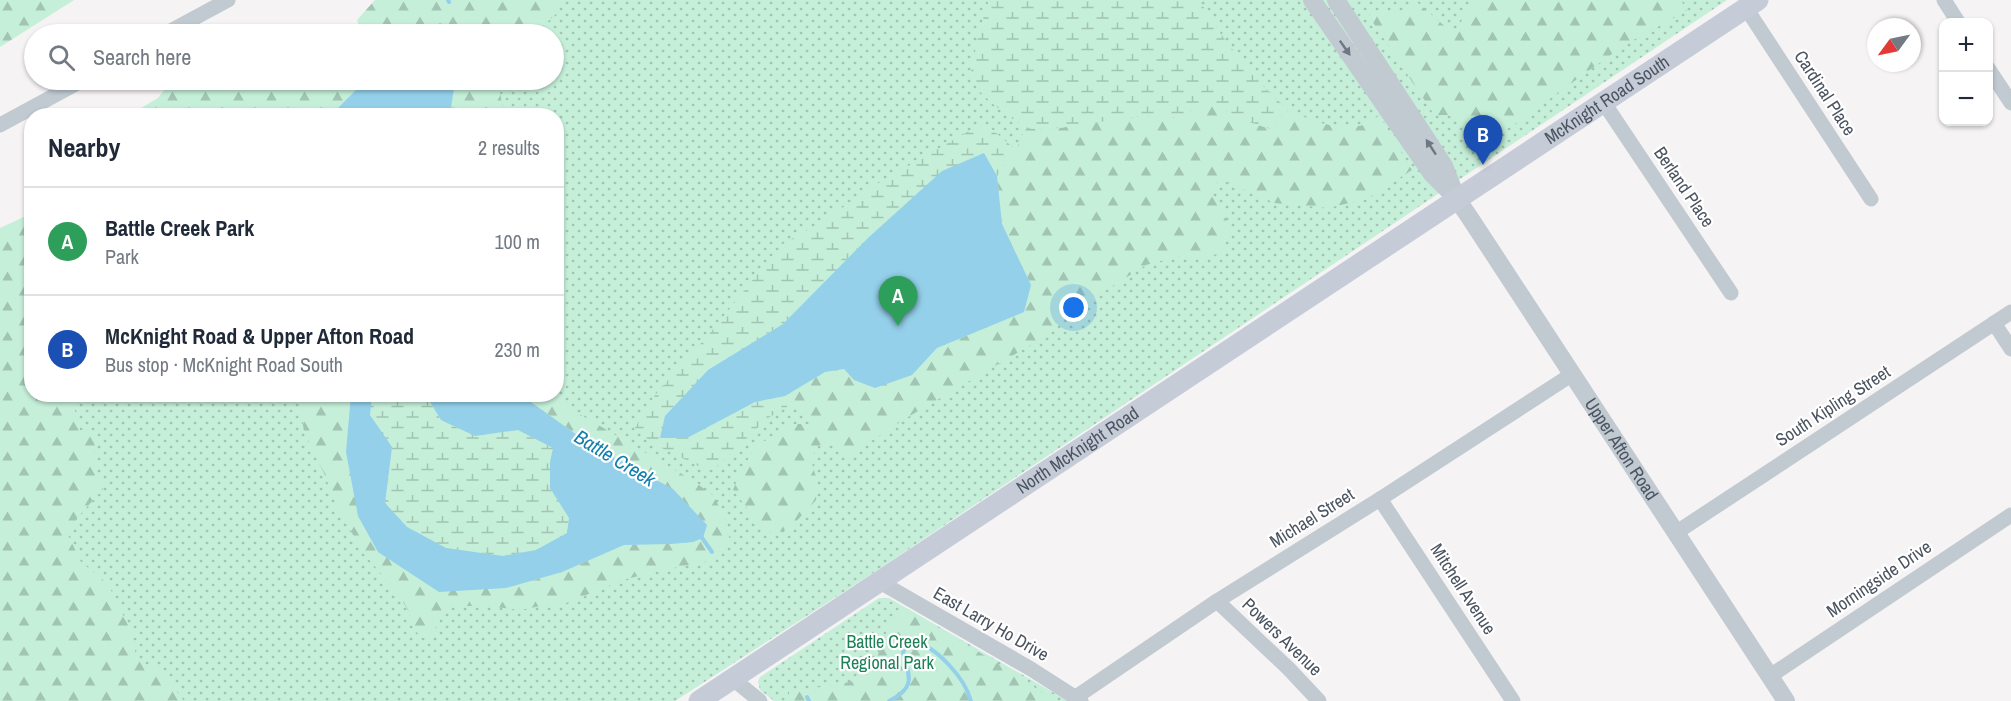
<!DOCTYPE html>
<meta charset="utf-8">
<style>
:root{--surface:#fff;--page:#f6f6f7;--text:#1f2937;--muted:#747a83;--line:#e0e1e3;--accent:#0b8043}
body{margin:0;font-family:"Archivo Narrow",sans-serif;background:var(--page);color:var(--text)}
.controls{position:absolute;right:18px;top:18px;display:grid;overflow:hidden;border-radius:12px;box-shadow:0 2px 4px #0004}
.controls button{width:54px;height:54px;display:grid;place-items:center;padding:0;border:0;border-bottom:2px solid var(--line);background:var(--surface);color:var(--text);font:30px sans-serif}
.compass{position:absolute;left:1867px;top:18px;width:54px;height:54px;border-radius:50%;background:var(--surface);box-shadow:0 2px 4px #0004;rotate:237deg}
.you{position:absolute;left:1074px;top:308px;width:21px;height:21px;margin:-15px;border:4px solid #fff;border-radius:50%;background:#1a73e8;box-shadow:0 0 0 9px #1a73e833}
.badge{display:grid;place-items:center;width:39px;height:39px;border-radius:50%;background:var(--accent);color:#fff;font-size:20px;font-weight:700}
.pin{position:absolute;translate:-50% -50px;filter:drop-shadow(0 2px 3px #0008)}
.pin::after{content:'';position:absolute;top:32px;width:21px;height:18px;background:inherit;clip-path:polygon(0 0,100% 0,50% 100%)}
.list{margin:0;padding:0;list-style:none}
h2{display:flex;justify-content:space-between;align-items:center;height:78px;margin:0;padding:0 24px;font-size:26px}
h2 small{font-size:20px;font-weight:400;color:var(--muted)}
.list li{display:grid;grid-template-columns:39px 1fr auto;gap:18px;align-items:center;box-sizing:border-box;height:108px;padding:0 24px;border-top:2px solid var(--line)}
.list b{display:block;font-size:22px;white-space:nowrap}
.list p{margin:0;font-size:20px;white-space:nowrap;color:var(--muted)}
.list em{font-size:20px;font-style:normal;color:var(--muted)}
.icon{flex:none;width:33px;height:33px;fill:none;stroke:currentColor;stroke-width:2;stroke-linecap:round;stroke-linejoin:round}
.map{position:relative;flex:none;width:2011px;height:701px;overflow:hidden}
.search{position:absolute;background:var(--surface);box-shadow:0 2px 4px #0004;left:24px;top:24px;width:540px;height:66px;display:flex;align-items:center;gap:15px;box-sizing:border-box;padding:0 21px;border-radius:33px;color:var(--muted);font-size:22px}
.panel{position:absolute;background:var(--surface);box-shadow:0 2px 4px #0004;left:24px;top:108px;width:540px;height:294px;border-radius:24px}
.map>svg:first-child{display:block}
.green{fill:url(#green-dots)}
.forest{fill:url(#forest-firs)}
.wetland{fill:url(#wetland-marsh)}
.water{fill:#94d0ea}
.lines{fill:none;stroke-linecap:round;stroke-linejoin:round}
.stream{stroke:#94d0ea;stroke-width:4}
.minor{stroke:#c1c9d1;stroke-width:15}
.tertiary{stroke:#c1c9d1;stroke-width:18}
.secondary{stroke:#c5ccd8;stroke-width:21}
.oneway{fill:#6e7782}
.labels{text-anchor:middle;stroke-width:4.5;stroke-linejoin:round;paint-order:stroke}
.street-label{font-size:18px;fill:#4b5460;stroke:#fff}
.park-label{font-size:18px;fill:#1c8157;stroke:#fff}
.water-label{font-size:20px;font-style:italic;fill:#127eac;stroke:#fff}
</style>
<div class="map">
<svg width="2011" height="701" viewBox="0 0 2011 701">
<defs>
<pattern id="green-dots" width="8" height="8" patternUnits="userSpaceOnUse" patternTransform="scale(1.5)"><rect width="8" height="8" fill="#c5efd9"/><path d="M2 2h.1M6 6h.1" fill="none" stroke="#a2c4b3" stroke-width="1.8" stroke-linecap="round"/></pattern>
<pattern id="forest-firs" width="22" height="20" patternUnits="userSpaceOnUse" patternTransform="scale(1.5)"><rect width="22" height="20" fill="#c5efd9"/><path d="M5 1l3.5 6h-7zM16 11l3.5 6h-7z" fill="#a2c4b3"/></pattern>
<pattern id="wetland-marsh" width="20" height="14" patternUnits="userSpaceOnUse" patternTransform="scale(1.5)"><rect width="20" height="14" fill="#c5efd9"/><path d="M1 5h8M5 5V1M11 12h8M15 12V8" fill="none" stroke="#a2c4b3"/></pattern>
</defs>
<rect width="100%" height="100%" fill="#f5f3f3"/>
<!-- green -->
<g class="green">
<path d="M 398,0 L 1727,0 L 867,577 L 675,701 L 0,701 L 32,394 L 556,394 L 556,116 L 221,115 L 276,80 L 554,80 L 554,34 L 346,34 Z"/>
<path d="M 879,598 L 889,598 L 1068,701 L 774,701 L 760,690 L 758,681 L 760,677 Z"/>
</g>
<!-- forest -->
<g class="forest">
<path d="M 0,0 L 74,0 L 0,47 Z"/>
<path d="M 375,0 L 565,0 L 555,15 L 545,24 C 533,22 520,21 514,34 L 440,34 L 431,31 L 425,34 L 362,34 L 357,20 Z"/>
<path d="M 1471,0 L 1681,0 L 1687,11 L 1626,44 L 1512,126 L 1482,141 C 1467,124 1460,111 1435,116 L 1370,18 L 1370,11 L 1402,14 L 1418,3 L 1455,35 Z"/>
<path d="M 172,80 L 366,80 L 331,115 L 129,115 L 158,98 Z"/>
<path d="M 455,80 L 498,80 L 503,110 L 499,115 L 450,116 Z"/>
<path d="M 1209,101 L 1244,120 L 1270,129 L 1288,110 C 1314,122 1356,139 1379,115 L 1412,170 L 1366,199 L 1328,208 L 1275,203 L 1220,179 L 1209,192 L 1224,213 L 1230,233 L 1222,252 L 1206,258 L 1179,256 L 1146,265 L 1060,319 L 1046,336 L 908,417 L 850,455 L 825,442 L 815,448 L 812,463 L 818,484 L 816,500 L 791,527 L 776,534 L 763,529 L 733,490 L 740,473 L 757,444 L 777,436 L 791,424 L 811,424 L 805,411 L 787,407 L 785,396 L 825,372 L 844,369 L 854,380 L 912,375 L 937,348 L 1024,312 L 1031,285 L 1002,224 L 997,176 L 1016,150 L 1025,128 L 1045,130 L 1142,116 L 1180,118 Z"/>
<path d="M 31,210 L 32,394 L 71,395 L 80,430 L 95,433 L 94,463 L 103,489 L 78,517 L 68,535 L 81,562 L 108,584 L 131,631 L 137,660 L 160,670 L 184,701 L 0,701 L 0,228 L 26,216 Z"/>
<path d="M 299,395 L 351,395 L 346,452 L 506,588 L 562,572 L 624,545 L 693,542 L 591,445 L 521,395 L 555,395 L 571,409 L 692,480 L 714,496 L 726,522 L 730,541 L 719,555 L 709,561 L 658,571 L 623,580 L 559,606 L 550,604 L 521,610 L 487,606 L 448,606 L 429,639 L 417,633 L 407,608 L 394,589 L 365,555 L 338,509 L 324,473 L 304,432 Z"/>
<path d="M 908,609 L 1020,677 L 1054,701 L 789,701 L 789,690 C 807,689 858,685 870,672 C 875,666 888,627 892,616 Z"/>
</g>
<!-- wetland -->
<g class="wetland">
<path d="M 989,0 L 1199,0 L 1225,40 L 1255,78 L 1288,110 L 1270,129 L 1244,120 L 1209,101 L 1180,118 L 1142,116 L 1045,130 L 1025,128 L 994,105 L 977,89 L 971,71 L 979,32 Z"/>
<path d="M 987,125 L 1016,150 L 997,176 L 983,153 L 868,238 L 783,324 L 708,370 L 688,438 L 755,402 L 785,396 L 787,407 L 768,418 L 713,470 L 706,470 L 652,443 L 635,428 L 655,395 L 710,333 L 781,245 L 823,221 L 875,185 L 969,131 Z"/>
<path d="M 372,395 L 426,395 L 441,420 L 475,436 L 518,430 L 553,448 L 550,462 L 550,488 L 569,518 L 567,533 L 536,550 L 503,556 L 445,548 L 407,527 L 385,503 L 392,447 L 369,415 Z"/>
</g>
<!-- water -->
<g class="water">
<path d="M 366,80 L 455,80 L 450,115 L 331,115 Z"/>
<path d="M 984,153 L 997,176 L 1002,224 L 1031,285 L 1024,312 L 937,348 L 912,375 L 875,388 L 854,380 L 844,369 L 825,372 L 785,396 L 755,402 L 687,438 L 660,438 L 665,416 L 708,370 L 783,324 L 868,238 L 942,171 Z"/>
<path d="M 351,395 L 372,395 L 370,415 L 392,447 L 385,503 L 407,527 L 446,548 L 503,556 L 536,550 L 567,533 L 569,518 L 550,488 L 550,462 L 553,448 L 518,430 L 475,436 L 441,420 L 426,395 L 521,395 L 591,445 L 673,489 L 707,525 L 703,538 L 693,542 L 671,544 L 624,545 L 562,572 L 506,588 L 439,592 L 378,552 L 358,516 L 346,452 Z"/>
</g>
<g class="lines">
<!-- stream -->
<g class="stream">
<path d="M 448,0 L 449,2"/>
<path d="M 438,34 L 440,25"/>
<path d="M 700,535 L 712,552"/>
<path d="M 807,697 L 809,701"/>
<path d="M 889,701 C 917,687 909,676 903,652 L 907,644 L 913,641 C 936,646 965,678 971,701"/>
</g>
<!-- minor -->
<g class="minor">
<path d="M 1944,0 L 1958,22"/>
<path d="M 1746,8 L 1871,199"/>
<path d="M 165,34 L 228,0"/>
<path d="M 1988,68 L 2011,103"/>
<path d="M 1604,103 L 1731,293"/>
<path d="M 0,125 L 83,80"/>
<path d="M 1994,323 L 2011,349"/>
<path d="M 1380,499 L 1513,701"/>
<path d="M 1677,532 L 2011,312"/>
<path d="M 880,582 L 1031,669 L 1081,701"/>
<path d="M 1217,601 L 1289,669 L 1319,701"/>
<path d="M 1770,676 L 2011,515"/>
<path d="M 733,679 L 760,701"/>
<path d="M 1076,697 L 1217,601 L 1380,499 L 1571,375"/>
</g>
<!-- tertiary -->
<g class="tertiary">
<path id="s1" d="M 1312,0 L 1432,174 L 1457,199 L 1470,218 L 1786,701"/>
<path d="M 1336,0 L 1444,166 L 1455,194"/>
</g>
<!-- secondary -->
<path class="secondary" id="s2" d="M 699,701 L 1758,0"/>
</g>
<!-- one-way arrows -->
<defs><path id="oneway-solid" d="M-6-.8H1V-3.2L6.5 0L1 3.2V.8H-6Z" transform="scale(1.5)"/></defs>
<g class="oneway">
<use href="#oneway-solid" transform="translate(1345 48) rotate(55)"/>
<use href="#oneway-solid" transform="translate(1431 147) rotate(-123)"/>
</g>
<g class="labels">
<!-- street labels -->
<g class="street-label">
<text transform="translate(1825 93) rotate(57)" y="6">Cardinal Place</text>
<text dy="6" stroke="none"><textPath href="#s2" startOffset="1089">McKnight Road South</textPath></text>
<text transform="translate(1684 187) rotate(56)" y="6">Berland Place</text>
<text transform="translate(1833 406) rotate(-33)" y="6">South Kipling Street</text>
<text dy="6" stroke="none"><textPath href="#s2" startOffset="454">North McKnight Road</textPath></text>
<text dy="6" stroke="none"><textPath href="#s1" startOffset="546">Upper Afton Road</textPath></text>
<text transform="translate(1312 518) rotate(-32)" y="6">Michael Street</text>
<text transform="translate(1879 579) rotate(-34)" y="6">Morningside Drive</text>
<text transform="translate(1463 589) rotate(57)" y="6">Mitchell Avenue</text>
<text transform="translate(991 624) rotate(30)" y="6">East Larry Ho Drive</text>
<text transform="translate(1282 637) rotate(44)" y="6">Powers Avenue</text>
</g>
<!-- park labels -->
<g class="park-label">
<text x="887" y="648">Battle Creek<tspan x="887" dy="21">Regional Park</tspan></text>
</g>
<!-- water labels -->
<g class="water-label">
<text transform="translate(615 458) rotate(31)" y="7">Battle Creek</text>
</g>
</g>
</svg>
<div class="controls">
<button>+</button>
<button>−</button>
</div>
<svg class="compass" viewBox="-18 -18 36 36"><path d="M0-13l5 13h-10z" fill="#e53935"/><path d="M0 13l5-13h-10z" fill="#747a83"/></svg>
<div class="you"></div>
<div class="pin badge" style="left:898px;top:326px;background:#2e9e5b">A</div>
<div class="pin badge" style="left:1483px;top:165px;background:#1a4fb4">B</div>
<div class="search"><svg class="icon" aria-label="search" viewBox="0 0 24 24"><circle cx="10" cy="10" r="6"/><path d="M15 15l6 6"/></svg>Search here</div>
<section class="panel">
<h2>Nearby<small>2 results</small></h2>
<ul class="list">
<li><span class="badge" style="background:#2e9e5b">A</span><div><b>Battle Creek Park</b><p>Park</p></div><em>100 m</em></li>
<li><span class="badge" style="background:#1a4fb4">B</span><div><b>McKnight Road &amp; Upper Afton Road</b><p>Bus stop · McKnight Road South</p></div><em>230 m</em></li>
</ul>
</section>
</div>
